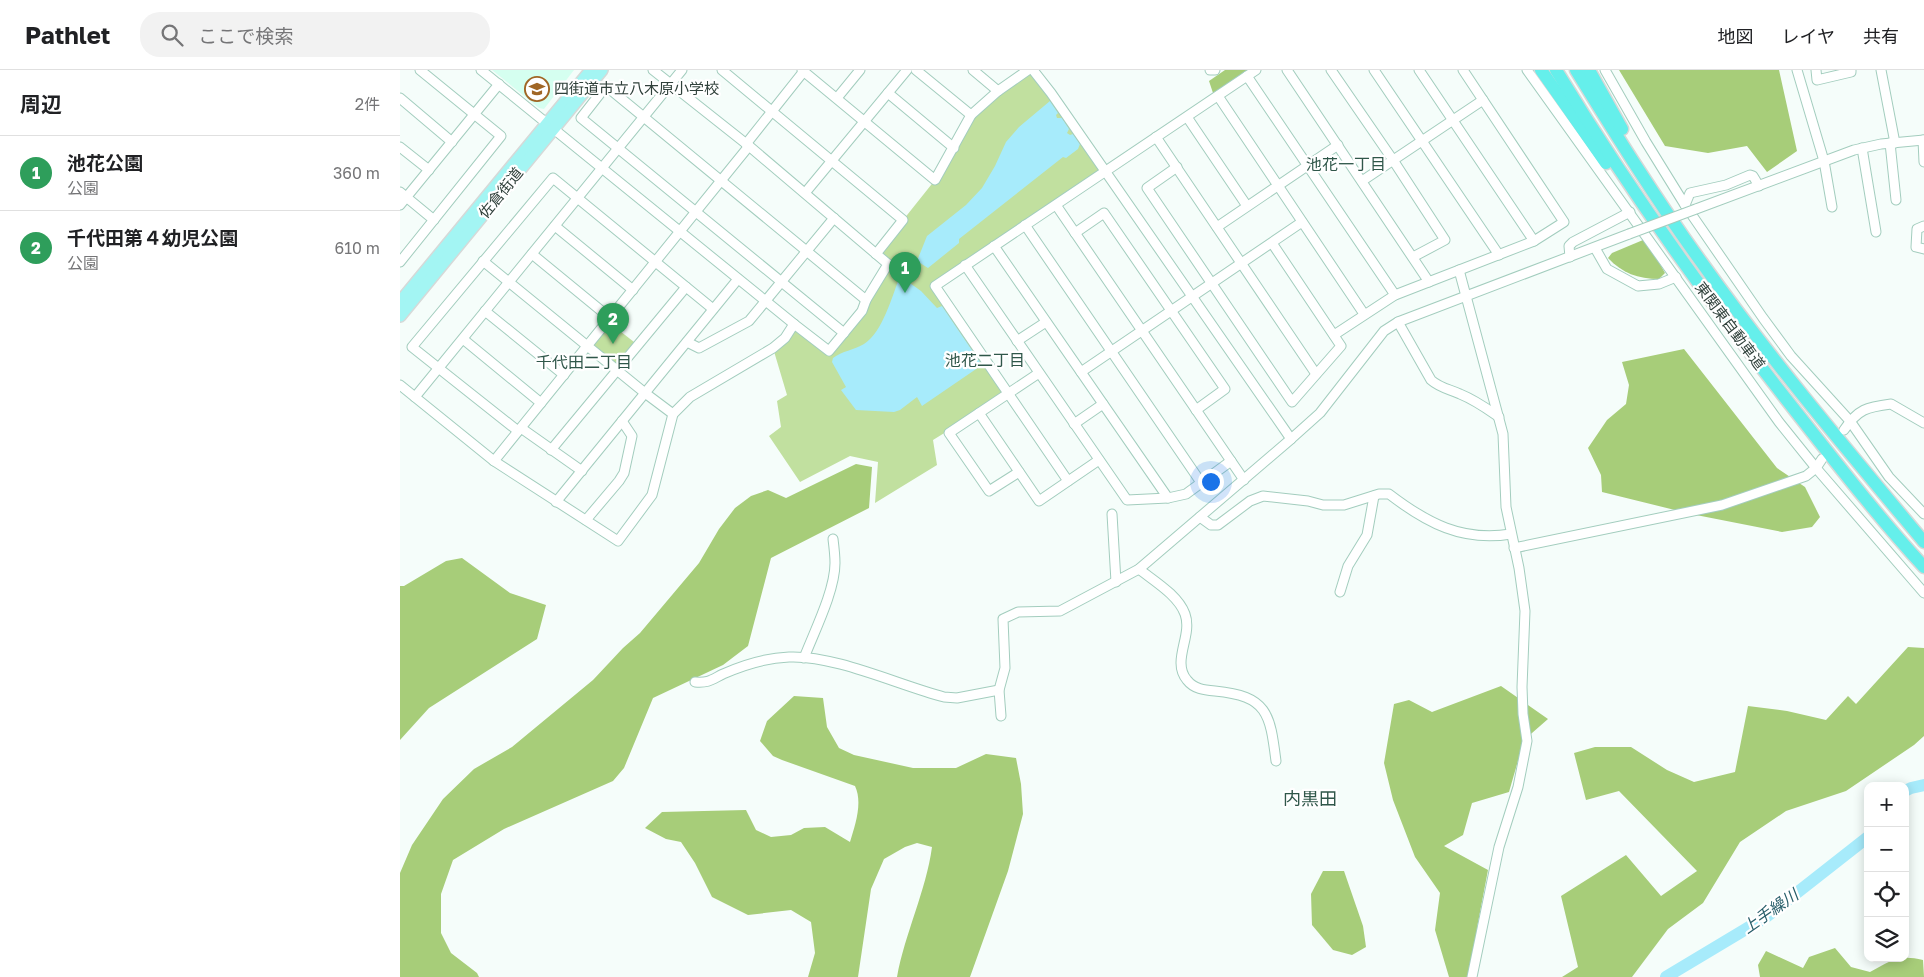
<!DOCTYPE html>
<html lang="ja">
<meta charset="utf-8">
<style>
:root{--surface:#fff;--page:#f2f2f2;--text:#202124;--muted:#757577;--line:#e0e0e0;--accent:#0b8043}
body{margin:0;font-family:"Golos Text","Noto Sans JP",sans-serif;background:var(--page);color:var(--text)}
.controls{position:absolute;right:15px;bottom:15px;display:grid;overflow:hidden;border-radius:10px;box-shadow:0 2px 12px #0003}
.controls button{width:45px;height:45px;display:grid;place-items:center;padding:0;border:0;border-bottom:1px solid var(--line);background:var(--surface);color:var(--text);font:25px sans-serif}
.you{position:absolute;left:810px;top:411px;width:18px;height:18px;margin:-12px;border:4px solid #fff;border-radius:50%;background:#1a73e8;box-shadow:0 0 0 8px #1a73e833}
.badge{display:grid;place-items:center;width:32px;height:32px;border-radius:50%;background:var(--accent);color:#fff;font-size:16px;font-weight:700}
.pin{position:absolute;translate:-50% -41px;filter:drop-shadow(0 1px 2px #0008)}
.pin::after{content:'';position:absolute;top:26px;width:18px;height:15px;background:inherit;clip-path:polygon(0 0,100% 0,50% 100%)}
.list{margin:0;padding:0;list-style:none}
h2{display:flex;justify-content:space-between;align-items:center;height:65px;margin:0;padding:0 20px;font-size:21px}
h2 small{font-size:16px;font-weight:400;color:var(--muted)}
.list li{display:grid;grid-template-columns:32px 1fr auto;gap:15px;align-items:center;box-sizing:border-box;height:75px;padding:0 20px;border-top:1px solid var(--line)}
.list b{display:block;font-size:19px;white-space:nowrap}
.list p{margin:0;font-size:16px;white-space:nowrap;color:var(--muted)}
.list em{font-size:16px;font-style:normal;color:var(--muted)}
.icon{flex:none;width:28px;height:28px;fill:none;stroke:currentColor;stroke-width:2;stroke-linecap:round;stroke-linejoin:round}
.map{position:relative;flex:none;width:1524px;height:907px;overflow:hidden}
header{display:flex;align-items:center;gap:30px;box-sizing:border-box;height:70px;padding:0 25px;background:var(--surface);border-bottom:1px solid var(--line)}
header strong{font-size:24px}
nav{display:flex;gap:28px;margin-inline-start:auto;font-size:18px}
.search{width:350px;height:45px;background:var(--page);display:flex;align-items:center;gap:12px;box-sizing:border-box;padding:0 18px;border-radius:20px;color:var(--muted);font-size:19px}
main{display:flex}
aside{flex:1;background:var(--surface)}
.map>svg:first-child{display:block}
.built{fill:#d5fff0}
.green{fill:#c1e09f}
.forest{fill:#a7cd79}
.water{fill:#a7ebfb}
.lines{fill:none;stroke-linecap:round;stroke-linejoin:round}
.river{stroke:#a7ebfb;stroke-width:12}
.minor-casing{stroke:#a3cdbe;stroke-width:11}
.major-casing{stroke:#d6d9d8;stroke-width:14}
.highway-casing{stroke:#d6d9d8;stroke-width:15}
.minor{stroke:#fff;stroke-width:9}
.major{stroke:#a3f5f3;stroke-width:11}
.highway{stroke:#65efeb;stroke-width:12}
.minor-bridge-casing{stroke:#a3cdbe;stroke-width:11;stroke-linecap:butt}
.minor-bridge{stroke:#fff;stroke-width:9}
.labels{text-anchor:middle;stroke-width:4.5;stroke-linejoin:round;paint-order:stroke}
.poi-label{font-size:15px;fill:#30413b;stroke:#fff;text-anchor:start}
.street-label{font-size:15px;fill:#30413b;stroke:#fff}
.neighbourhood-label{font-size:16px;fill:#30574a;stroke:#fff}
.water-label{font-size:16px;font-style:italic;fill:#285e6a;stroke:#fff}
.quarter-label{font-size:18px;fill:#30574a;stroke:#fff}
</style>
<header>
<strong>Pathlet</strong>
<div class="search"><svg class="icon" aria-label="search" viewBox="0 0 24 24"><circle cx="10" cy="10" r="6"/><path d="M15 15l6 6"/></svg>ここで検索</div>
<nav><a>地図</a><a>レイヤ</a><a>共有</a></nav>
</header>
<main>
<aside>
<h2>周辺<small>2件</small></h2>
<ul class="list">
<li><span class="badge" style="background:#2e9e5b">1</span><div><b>池花公園</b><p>公園</p></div><em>360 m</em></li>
<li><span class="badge" style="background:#2e9e5b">2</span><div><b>千代田第４幼児公園</b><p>公園</p></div><em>610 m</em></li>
</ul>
</aside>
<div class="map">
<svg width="1524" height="907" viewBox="0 0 1524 907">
<rect width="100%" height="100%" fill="#f5fdfa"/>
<!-- built -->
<path class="built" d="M 92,0 L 174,0 L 144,39 L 139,38 Z"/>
<!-- green -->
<g class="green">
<path d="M 628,0 L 706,101 L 535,216 L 609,323 L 533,370 L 537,395 L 475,433 L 478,392 L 450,386 L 400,412 L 369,366 L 381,357 L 377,331 L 387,325 L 373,278 L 396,254 L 426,278 L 444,263 L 488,194 L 476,184 L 535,110 L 571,45 Z"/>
<path d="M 211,254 L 234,272 L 215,295 L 192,276 Z"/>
</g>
<!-- forest -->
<g class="forest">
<path d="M 825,0 L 848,0 L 813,23 L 809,11 Z"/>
<path d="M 1219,0 L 1379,0 L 1397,81 L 1367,102 L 1347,76 L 1308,83 L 1265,76 Z"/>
<path d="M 1243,170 L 1256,187 L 1265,203 L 1259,209 C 1238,209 1222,203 1208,188 L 1212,183 Z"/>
<path d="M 1284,279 L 1377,398 L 1405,417 L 1420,447 L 1412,457 L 1382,462 L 1291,444 L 1202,422 L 1201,405 L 1188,378 L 1207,350 L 1226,334 L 1229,315 L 1222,292 Z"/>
<path d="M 456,394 L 472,397 L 469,438 L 371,488 L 348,576 L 323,595 L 253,628 L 224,698 L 213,711 L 104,759 L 53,790 L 41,824 L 41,863 L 51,883 L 77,903 L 79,907 L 0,907 L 0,803 L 12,775 L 43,729 L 74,699 L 112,677 L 193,610 L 223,578 L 240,563 L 299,493 L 319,459 L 335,438 L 351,426 L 368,420 L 386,428 Z"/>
<path d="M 62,488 L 110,523 L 146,535 L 137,569 L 29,638 L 0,670 L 0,516 L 4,516 L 46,491 Z"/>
<path d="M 1508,577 L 1524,578 L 1524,666 L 1514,675 L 1446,721 L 1386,741 L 1340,772 L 1303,833 L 1268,859 L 1232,907 L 1162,907 L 1178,897 L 1161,826 L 1226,785 L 1261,826 L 1297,801 L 1219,721 L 1186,730 L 1174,683 L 1195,677 L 1231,677 L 1267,700 L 1294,712 L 1335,702 L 1348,636 L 1387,641 L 1426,650 L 1448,626 L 1456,634 Z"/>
<path d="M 1101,616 L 1148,649 L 1124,670 L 1109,722 L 1072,733 L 1063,765 L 1044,776 L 1088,800 L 1077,858 L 1073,907 L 1049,907 L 1035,860 L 1040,823 L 1015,787 L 993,730 L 984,693 L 994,634 L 1009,630 L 1032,642 Z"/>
<path d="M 394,626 L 423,628 L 427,657 L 439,678 L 454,685 L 513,698 L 556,698 L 586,684 L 616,688 L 621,714 L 623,744 L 608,801 L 570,907 L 497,907 C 505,863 526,821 532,777 L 517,773 L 505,777 L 484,789 L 471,819 L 458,907 L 408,907 L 415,883 L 411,852 L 391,840 L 348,845 L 312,827 L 295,793 L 281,772 L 266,769 L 245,758 L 262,742 L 346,740 L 356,760 L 371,767 L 391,765 L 404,758 L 425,757 L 450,772 C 455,755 463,733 455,716 L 382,690 L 373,686 L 360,671 L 367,651 Z"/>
<path d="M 923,801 L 944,801 L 963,856 L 966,877 L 952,885 L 933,880 L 912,855 L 911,824 Z"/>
<path d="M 1435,878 L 1451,897 L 1470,902 C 1491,891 1498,884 1523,890 L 1524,907 L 1360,907 L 1358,895 L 1366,881 L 1403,898 L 1409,887 Z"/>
</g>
<!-- water -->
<g class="water">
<path d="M 650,31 L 658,43 L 656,45 L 657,48 L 662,48 L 669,59 L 667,63 L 670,65 L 673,64 L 680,74 L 678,79 L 666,88 L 663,87 L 559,169 L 559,173 L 528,198 L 517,191 L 527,166 L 566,135 L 582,118 L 595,96 L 606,72 L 619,57 Z"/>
<path d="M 500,206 L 521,221 L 537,238 L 542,236 L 582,295 L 522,336 L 517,327 L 500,340 L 494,342 L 456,340 L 441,320 L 446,317 L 432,292 L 433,288 C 442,281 454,280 464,274 C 483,262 492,226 500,206 Z"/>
</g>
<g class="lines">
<!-- river -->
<g class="river">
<path d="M 1505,721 L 1511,718 L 1524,715"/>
<path d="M 1266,907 L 1366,847 L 1468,767"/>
</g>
<defs>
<g id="minor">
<path d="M 81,0 L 394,254 L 429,281 L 462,241 L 466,230 L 488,194 L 349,76 L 253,0"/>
<path d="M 322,0 L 503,150 L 476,184"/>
<path d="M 402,0 L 535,110 L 571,45 L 598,21 L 628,0"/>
<path d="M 516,0 L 571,45"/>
<path d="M 573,0 L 598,21"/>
<path d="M 633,0 L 651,23 L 891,369"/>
<path d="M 810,0 L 815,0"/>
<path d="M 887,0 L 1029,212"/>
<path d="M 931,0 L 993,90 L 1045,170 L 1013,187"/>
<path d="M 974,0 L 1099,185"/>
<path d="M 1019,0 L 1134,171"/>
<path d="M 1127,0 L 1379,352 L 1416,398 L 1524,523"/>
<path d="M 1205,0 L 1246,72 L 1285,135 L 1363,248 L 1391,286 L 1450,351 L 1489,407 L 1524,444"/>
<path d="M 1397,0 L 1424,91 L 1432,137"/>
<path d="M 1416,0 L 1417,10 L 1451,2 L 1451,0"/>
<path d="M 1481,0 L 1495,73"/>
<path d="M 847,6 L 995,225"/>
<path d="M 488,23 L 554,78"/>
<path d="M 818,26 L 964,244"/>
<path d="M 0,28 L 52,72"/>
<path d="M 437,28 L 460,0"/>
<path d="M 787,47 L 847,136"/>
<path d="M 756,67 L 916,304"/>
<path d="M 1523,70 L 1524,92"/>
<path d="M 1490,73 L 1496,130"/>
<path d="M 346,74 L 404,1"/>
<path d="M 0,77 L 29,100"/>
<path d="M 1462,78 L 1476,162"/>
<path d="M 777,97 L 747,118 L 892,332 L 941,276 L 872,173"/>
<path d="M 962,111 L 1083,30"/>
<path d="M 0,122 L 34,150"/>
<path d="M 405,123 L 507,0"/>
<path d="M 0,135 L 99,14"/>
<path d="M 656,135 L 844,410"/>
<path d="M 1285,135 L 1290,123 L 1326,115 L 1350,105 L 1353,106 L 1359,116"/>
<path d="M 1296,139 L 1454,80 L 1481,74 L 1524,70"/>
<path d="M 625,155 L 802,414"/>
<path d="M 155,156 L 233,220"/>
<path d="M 1524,156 L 1517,159 L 1516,177 L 1524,179"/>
<path d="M 817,157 L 938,75"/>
<path d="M 675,163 L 704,143 L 825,319 L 796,340"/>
<path d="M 594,176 L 768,428"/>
<path d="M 1195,178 L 1207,199 L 1238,216 L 1259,214 L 1276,207"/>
<path d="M 132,184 L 210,248"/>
<path d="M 1170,187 L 1169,176 L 1173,172 L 1230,142"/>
<path d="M 83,191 L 245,323 L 273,344"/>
<path d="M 0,192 L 101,66 L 20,0"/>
<path d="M 565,195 L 727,430 L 768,428 L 786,424 L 831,391"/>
<path d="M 1059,200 L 1103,364 L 1106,437 L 1119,498 L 1125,541 L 1122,617 L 1123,644 L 1127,671 L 1118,717 L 1099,777 L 1072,907"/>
<path d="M 85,241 L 164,305"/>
<path d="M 998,252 L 1031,310 C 1040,318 1049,319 1060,324 C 1075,330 1086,338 1099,347"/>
<path d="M 444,263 L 181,48 L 206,16 L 466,230"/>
<path d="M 934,265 L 995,225 L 1134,171 L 1164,152 L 1063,0"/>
<path d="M 63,269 L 141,333"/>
<path d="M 617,271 L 646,252"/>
<path d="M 287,272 L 299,278 L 349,251 L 434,148"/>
<path d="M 681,302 L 902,152"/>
<path d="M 0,315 L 94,391 L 218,471 L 252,425 L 273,344 L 290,327 L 373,278 L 385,268 L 394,254"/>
<path d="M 15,327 L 282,0"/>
<path d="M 579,343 L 639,431 L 699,390"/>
<path d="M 674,354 L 703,334"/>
<path d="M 121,358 L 182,401"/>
<path d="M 1444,360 C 1458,339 1467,337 1491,334 L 1524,353"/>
<path d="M 118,361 L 12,277 L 153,108 L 313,239"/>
<path d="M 151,380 L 286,217"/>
<path d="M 94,391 L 349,76"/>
<path d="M 619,402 L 589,421 L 549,363 L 639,303"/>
<path d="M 668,411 L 535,216 L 856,0"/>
<path d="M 156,432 L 338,209"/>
<path d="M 712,444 L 716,512"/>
<path d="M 800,447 L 811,455 L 818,455 L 850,431 L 863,426 L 908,431 L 923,435 L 944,435 L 979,424 L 989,424 C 1027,453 1062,472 1111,464"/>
<path d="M 186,450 L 219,411 L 224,403 L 232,366 L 222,351"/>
<path d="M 1114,478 L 1322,435 L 1406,406 L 1416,398 L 1422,389"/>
<path d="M 739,499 C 754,511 778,525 785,544 C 793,566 771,591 787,610 C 794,619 804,620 815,621 C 868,626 870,644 876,691"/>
<path d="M 940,522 L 948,496 L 967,465 L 974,426"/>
<path d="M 404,588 C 414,562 435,521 435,493 C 435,485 434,477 433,469"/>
<path d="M 295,612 C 309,613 311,610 323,604 C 343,595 368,588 389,587 C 435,585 498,615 544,627 L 557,628 L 599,620"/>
<path d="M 601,646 L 599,620 L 605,598 L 603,549 L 618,542 L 660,541 L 739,499 L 891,369 L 920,343 L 984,261 L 998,252 L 1229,164"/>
</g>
<g id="major">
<path d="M 0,232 L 191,0"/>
<path d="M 0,246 L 202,0"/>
</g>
<g id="highway">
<path d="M 1141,0 L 1206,93"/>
<path d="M 1156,0 C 1229,120 1310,233 1397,343 C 1438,395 1479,448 1524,497"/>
<path d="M 1176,0 C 1216,65 1257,131 1302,193 C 1371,290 1448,381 1524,472"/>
<path d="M 1189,0 L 1222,59"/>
</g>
</defs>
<!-- minor casing -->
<use href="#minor" class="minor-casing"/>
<!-- major casing -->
<use href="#major" class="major-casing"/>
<!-- highway casing -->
<use href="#highway" class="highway-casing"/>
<!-- minor -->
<use href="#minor" class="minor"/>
<!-- major -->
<use href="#major" class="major"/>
<!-- highway -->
<use href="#highway" class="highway"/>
<defs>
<path id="minor-bridge" d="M 1229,164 L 1296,139"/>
</defs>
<!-- minor-bridge casing -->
<use href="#minor-bridge" class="minor-bridge-casing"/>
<!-- minor-bridge -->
<use href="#minor-bridge" class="minor-bridge"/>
</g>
<!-- icons -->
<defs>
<symbol id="school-ring" viewBox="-11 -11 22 22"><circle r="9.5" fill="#fff" stroke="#a06625" stroke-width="1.5"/><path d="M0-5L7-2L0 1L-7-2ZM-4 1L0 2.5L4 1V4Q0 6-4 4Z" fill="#a06625"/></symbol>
</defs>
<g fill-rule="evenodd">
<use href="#school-ring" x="123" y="5" width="28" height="28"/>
</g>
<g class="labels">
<!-- poi labels -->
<g class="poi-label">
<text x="154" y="24">四街道市立八木原小学校</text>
</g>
<!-- street labels -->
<g class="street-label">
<text transform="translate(101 123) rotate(-51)" y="5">佐倉街道</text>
<text transform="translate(1330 256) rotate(53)" y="5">東関東自動車道</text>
</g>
<!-- neighbourhood labels -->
<g class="neighbourhood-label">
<text x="946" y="100">池花一丁目</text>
<text x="585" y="296">池花二丁目</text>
<text x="184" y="298">千代田二丁目</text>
</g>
<!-- water labels -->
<g class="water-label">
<text transform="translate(1370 841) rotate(-35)" y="6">上手繰川</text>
</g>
<!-- quarter labels -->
<g class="quarter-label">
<text x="910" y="735">内黒田</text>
</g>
</g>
</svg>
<div class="controls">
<button>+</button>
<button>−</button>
<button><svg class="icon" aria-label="locate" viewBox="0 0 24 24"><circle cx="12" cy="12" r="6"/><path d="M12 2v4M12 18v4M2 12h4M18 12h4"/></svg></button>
<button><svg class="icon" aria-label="layers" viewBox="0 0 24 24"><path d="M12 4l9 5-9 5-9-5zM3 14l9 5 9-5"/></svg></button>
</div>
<div class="you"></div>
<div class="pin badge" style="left:505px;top:223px;background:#2e9e5b">1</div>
<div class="pin badge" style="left:213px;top:274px;background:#2e9e5b">2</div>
</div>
</main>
